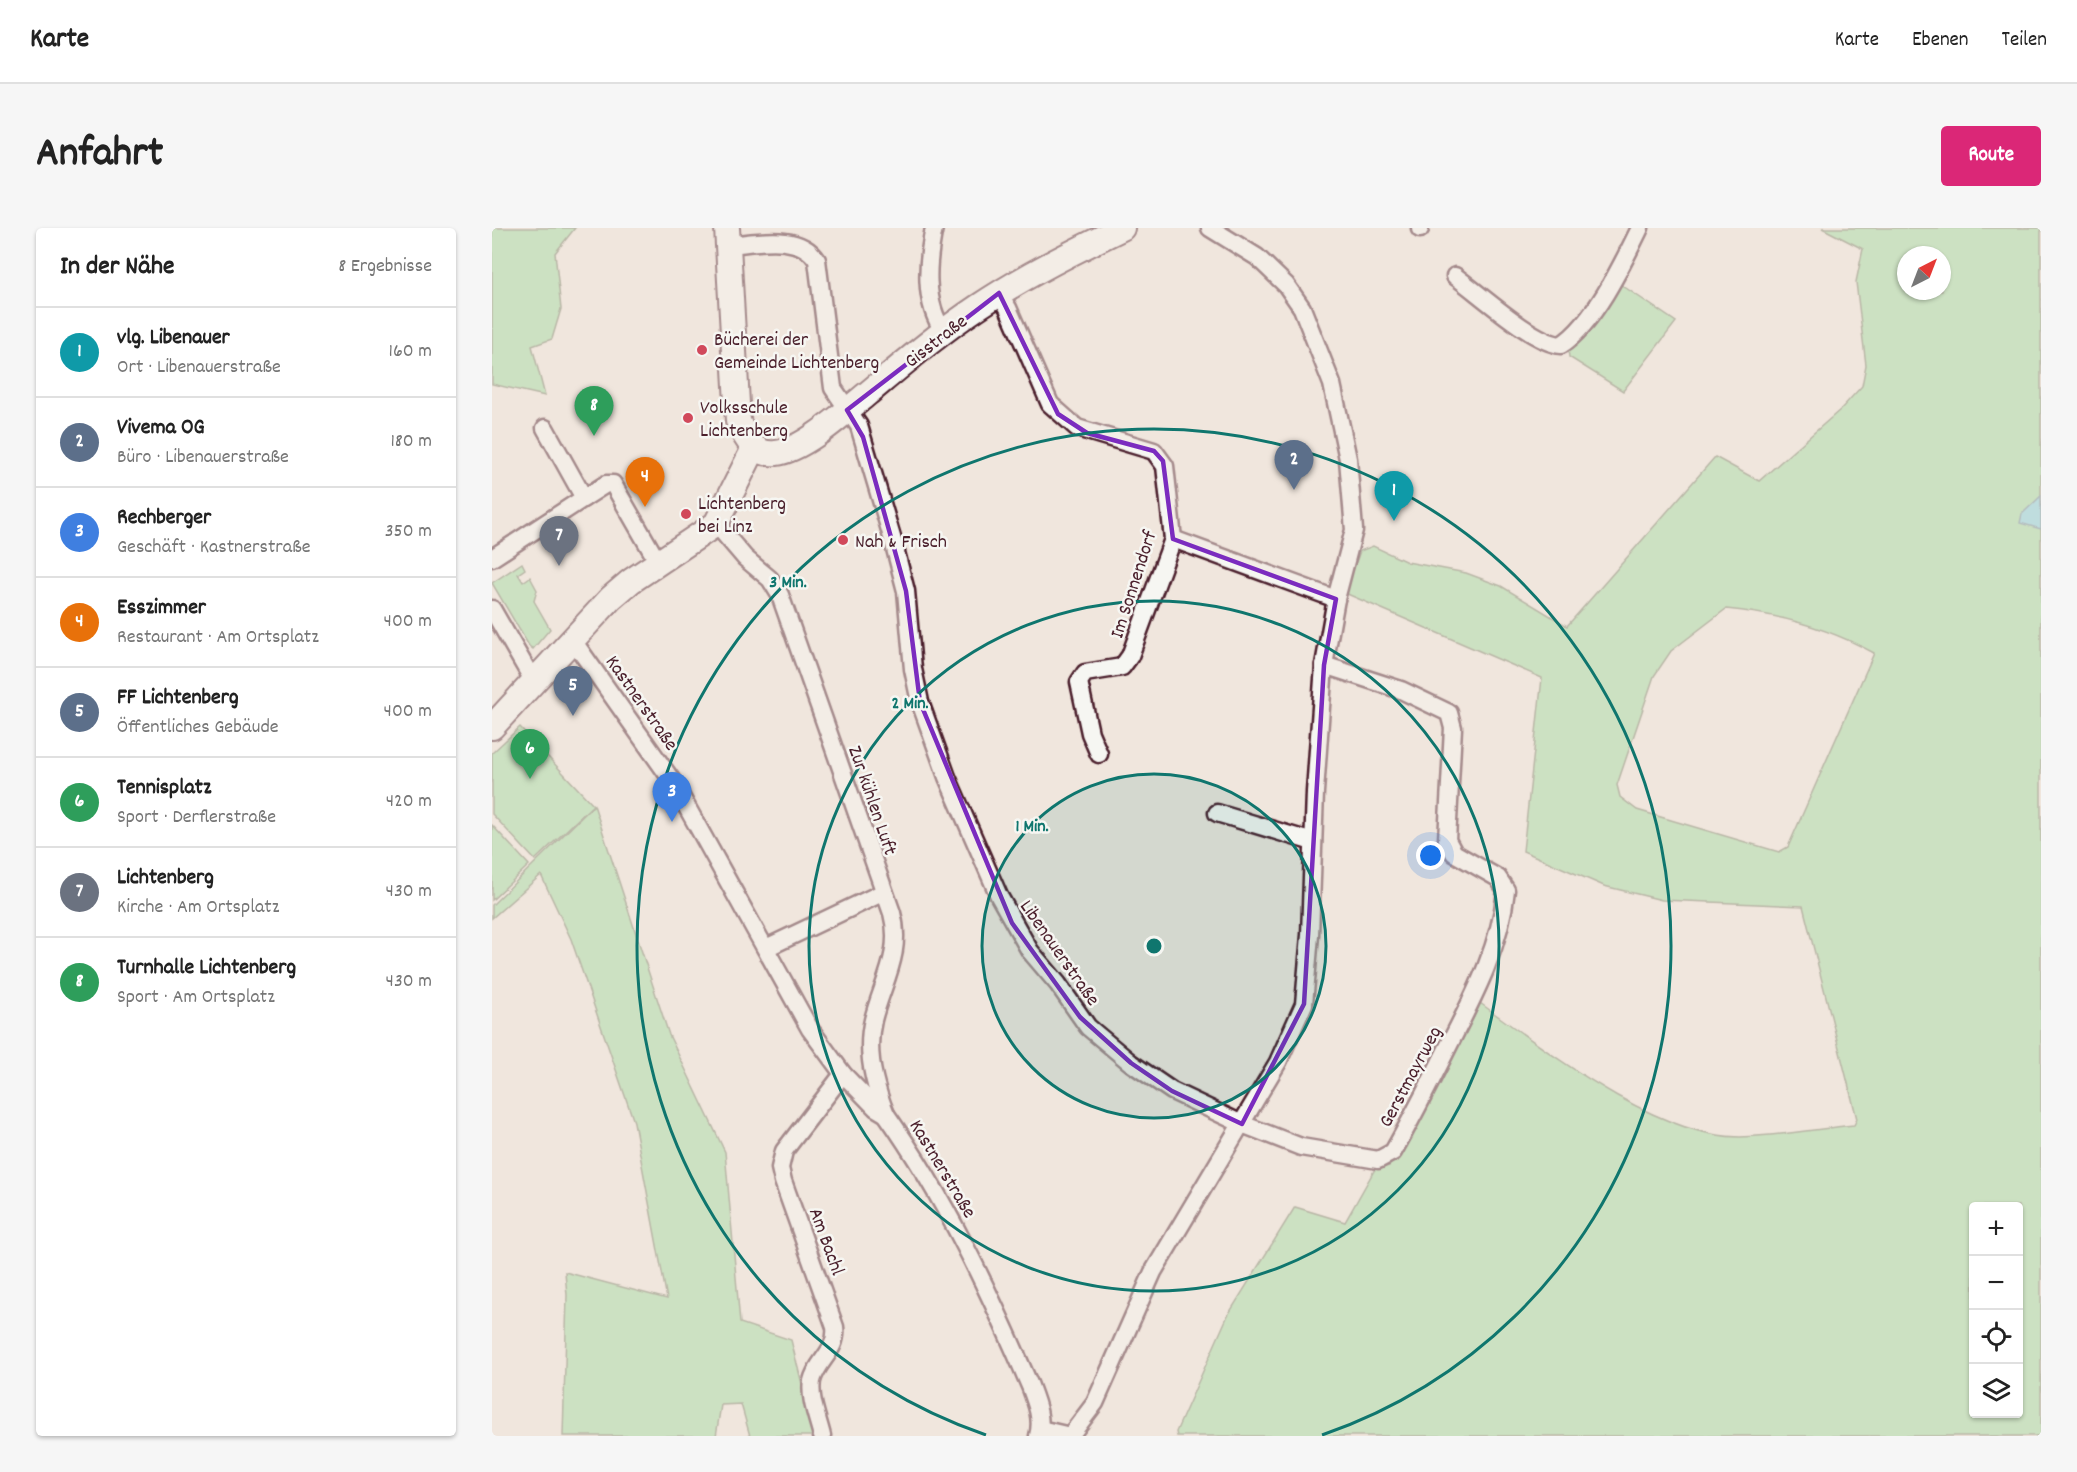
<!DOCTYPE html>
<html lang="de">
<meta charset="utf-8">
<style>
:root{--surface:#fff;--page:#f6f6f6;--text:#222;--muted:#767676;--line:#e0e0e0;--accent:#db2777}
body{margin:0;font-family:Dekko,sans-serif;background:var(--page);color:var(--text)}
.controls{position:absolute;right:18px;bottom:18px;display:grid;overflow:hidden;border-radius:6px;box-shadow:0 2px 4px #0004}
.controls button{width:54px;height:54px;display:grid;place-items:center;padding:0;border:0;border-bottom:2px solid var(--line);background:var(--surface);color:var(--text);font:30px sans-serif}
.compass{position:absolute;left:1405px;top:18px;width:54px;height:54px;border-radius:50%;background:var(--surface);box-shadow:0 2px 4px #0004;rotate:42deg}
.you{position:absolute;left:939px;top:628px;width:21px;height:21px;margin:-15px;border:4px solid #fff;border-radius:50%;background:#1a73e8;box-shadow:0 0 0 9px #1a73e833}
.badge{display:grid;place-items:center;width:39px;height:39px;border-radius:50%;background:var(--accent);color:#fff;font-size:20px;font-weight:700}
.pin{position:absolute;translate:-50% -50px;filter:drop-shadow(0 2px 3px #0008)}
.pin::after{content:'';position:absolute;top:32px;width:21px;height:18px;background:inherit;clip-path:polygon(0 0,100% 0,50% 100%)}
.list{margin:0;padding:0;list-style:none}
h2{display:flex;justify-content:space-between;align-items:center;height:78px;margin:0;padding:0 24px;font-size:26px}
h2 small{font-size:20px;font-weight:400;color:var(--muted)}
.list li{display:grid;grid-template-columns:39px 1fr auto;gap:18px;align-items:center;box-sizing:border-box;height:90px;padding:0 24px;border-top:2px solid var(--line)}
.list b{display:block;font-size:22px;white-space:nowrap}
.list p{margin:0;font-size:20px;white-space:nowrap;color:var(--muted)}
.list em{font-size:20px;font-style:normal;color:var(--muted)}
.icon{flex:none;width:33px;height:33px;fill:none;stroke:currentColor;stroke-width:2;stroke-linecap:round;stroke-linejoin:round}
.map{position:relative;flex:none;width:1549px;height:1208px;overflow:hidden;border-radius:6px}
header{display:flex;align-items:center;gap:36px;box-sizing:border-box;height:84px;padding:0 30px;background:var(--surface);border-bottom:2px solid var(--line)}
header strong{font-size:28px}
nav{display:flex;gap:33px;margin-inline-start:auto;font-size:21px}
.intro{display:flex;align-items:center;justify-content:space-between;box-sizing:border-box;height:144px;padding:0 36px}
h1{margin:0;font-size:42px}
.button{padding:15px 27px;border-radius:6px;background:var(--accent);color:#fff;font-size:21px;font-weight:700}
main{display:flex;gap:36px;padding:0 36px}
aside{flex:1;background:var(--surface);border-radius:6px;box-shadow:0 2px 4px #0004}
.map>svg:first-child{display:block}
.green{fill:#a1dca2;stroke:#767e66;stroke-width:1.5;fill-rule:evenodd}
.water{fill:#84d3e0;stroke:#6d8b98;stroke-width:1.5}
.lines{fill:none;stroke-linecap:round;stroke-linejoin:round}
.street-casing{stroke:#4a1f2b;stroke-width:21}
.secondary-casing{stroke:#4a1f2b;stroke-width:28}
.street{stroke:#f6f6f2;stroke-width:16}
.secondary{stroke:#f6f6f2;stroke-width:24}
.marked{fill:none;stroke:#7b2cbf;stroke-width:4.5;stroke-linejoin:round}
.ring{fill:none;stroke:#0f766e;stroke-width:3}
.poi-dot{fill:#d1495b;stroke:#f6f6f2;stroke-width:2}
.labels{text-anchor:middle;stroke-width:5;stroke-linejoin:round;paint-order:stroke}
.poi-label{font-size:20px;fill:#4a1f2b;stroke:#f6f6f2;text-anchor:start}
.street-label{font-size:20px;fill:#4a1f2b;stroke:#f6f6f2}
.centre{fill:#0f766e;stroke:#f6f6f2;stroke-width:3}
.ring-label{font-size:18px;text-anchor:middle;font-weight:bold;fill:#0f766e;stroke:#f6f6f2;stroke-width:5;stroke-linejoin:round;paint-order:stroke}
</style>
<header>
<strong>Karte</strong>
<nav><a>Karte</a><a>Ebenen</a><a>Teilen</a></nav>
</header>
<div class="intro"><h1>Anfahrt</h1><a class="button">Route</a></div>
<main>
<aside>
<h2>In der Nähe<small>8 Ergebnisse</small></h2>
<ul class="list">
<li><span class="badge" style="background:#0f9aa8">1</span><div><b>vlg. Libenauer</b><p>Ort · Libenauerstraße</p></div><em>160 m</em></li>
<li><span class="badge" style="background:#5c6f8a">2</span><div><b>Vivema OG</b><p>Büro · Libenauerstraße</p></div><em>180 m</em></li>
<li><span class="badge" style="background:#3f7fe0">3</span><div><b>Rechberger</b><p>Geschäft · Kastnerstraße</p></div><em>350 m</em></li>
<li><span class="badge" style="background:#e8710a">4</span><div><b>Esszimmer</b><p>Restaurant · Am Ortsplatz</p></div><em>400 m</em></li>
<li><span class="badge" style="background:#5c6f8a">5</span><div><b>FF Lichtenberg</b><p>Öffentliches Gebäude</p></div><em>400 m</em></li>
<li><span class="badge" style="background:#2e9e5b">6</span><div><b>Tennisplatz</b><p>Sport · Derflerstraße</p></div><em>420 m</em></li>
<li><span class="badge" style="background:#6b7280">7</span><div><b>Lichtenberg</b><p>Kirche · Am Ortsplatz</p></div><em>430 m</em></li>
<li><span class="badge" style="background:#2e9e5b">8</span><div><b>Turnhalle Lichtenberg</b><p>Sport · Am Ortsplatz</p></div><em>430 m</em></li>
</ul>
</aside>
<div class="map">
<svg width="1549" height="1208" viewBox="0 0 1549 1208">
<rect width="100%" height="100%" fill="#f0e6dd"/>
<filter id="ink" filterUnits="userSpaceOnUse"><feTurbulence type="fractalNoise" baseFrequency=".0167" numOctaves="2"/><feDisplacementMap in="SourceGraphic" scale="12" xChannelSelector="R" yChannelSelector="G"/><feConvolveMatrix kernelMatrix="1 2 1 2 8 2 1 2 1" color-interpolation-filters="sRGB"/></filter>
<g filter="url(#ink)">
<!-- green -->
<g class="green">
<path d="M 0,0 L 83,0 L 63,25 L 69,81 L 60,111 L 40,118 L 53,168 L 0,156 Z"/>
<path d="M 1330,0 L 1549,0 L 1549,1208 L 685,1208 L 684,1204 L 736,1087 L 803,979 L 853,994 L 883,941 L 897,938 L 903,931 L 946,858 L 988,775 C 1055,823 1164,909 1248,909 C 1286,908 1324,901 1362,897 L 1365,891 L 1311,678 L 1170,672 L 1112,658 L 1031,623 L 1050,450 L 853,365 L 868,323 L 881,318 L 915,334 L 974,345 L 1009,358 L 1075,398 L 1223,229 L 1267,253 L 1348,182 L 1370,158 L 1374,137 L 1364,54 L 1371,21 ZM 1414,27 L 1450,27 L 1450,63 L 1414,63 ZM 1234,381 C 1286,386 1337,400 1382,425 L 1296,619 L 1287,624 L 1145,582 L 1128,569 L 1125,557 L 1162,448 L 1179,423 ZM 1482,978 L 1526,978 L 1526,1186 L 1482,1186 Z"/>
<path d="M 1128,56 L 1184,94 L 1131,163 L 1077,129 L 1076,121 Z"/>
<path d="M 30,335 L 33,341 L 26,346 L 31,354 L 38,349 L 45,362 L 42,373 L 58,401 L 41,421 L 37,418 L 0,355 Z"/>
<path d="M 28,499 L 101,577 L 43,632 L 0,586 L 0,525 Z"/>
<path d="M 102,577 L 177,807 L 233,924 L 248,1095 L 299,1112 L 323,1208 L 258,1208 L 249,1176 L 229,1177 L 224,1208 L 71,1208 L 75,1067 L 73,1044 L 175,1071 L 142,894 L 79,711 L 49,647 L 0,690 L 0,677 Z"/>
<path d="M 0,597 L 37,637 L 0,672 Z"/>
</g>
<!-- water -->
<path class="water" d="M 1549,268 L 1549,301 L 1528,295 L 1530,286 Z"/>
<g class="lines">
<defs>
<g id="street">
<path d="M 442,0 C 435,34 431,74 452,104"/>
<path d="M 928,0 L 928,1"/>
<path d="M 236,17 C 264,15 307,4 325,32 L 341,160 L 367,198 L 400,309 L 414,363 L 421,441 L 428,474 L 455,549 L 507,668 L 538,723 L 566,756 L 596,799 L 639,835 L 680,863 L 750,896 L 809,919 L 886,932 L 901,924 C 921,889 939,853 957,817 C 983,766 1008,719 1014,662 L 1006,650 L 962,625 L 955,612 L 961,500 L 957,485 L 909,462 L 832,437"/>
<path d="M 963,48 C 988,66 1041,115 1069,117 C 1102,96 1131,35 1148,0"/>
<path d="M 507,65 L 516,80 L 558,176 L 585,200 L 662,223 L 673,238 L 681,311 L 638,428 L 630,439 L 593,445 L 587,454 L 598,505 L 607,526"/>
<path d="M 92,270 L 114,256 L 121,256 L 167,336"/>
<path d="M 224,296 L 253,330 L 278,351 L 288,367 L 400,685 C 411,725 390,755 381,792 C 373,824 382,857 394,886"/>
<path d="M 681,311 L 844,371"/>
<path d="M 0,330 L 92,270 L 53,200"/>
<path d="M 0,381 L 42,454"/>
<path d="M 80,411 L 181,554 L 318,801 L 351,846 L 384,880 L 394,886 C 454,971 497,1063 538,1158 C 544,1174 551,1191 546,1208"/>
<path d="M 725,585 L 821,614"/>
<path d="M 274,720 L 392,664"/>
<path d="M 548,1201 L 578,1208"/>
<path d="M 330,1208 C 326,1191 317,1170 320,1153 C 325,1132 346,1123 343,1099 L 291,953 L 288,940 L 292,923 L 351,846"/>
<path d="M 578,1208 L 603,1175 L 661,1044 L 786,834 L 812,776 L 818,707 L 823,564 L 832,437 L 844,371 L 862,302 L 856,231 L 840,156 L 810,80 L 794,57 L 765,29 L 718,0"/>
</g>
<g id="secondary">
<path d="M 235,0 L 246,193 C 253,210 262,228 284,225 C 312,222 353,184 375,166 C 411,136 447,105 486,79 C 532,48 581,24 630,0"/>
<path d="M 0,499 L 119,370 L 139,353 L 224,296 L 262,220"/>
</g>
</defs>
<!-- street casing -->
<use href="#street" class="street-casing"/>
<!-- secondary casing -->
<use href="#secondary" class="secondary-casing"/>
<!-- street -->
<use href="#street" class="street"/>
<!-- secondary -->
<use href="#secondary" class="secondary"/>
</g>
</g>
<!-- marked area -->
<path d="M0 0H1549V1208H0ZM 507,65 L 566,186 L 595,205 L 662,223 L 671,233 L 681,311 L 844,371 L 832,437 L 812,776 L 750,896 L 680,863 L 639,835 L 588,789 L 520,695 L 428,474 L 414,363 L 371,209 L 355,182 Z" fill="#f0e6dd" fill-opacity=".55" fill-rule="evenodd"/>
<path class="marked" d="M 507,65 L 566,186 L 595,205 L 662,223 L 671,233 L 681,311 L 844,371 L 832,437 L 812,776 L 750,896 L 680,863 L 639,835 L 588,789 L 520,695 L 428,474 L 414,363 L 371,209 L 355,182 Z"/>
<!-- distance rings -->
<circle cx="662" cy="718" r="172" fill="#0f766e" fill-opacity=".12"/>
<g class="ring">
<circle cx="662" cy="718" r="172"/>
<circle cx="662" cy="718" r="345"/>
<path d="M494 1207A517 517 0 1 1 830 1207"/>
</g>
<!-- markers -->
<g class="poi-dot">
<circle cx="210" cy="122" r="6"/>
<circle cx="196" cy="190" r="6"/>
<circle cx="194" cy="286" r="6"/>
<circle cx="351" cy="312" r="6"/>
</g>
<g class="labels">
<!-- poi labels -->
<g class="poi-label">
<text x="222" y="117">Bücherei der<tspan x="222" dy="23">Gemeinde Lichtenberg</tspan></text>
<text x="208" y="185">Volksschule<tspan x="208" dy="23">Lichtenberg</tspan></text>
<text x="206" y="281">Lichtenberg<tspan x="206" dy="23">bei Linz</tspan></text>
<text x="363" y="319">Nah &amp; Frisch</text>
</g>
<!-- street labels -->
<g class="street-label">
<text transform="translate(443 112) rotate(-38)" y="7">Gisstraße</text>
<text transform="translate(640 356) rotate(-72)" y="7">Im Sonnendorf</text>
<text transform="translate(151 474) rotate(55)" y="7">Kastnerstraße</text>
<text transform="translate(382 572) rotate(71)" y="7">Zur kühlen Luft</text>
<text transform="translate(569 724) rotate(55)" y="7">Libenauerstraße</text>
<text transform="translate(917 848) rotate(-62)" y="7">Gerstmayrweg</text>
<text transform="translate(452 940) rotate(59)" y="7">Kastnerstraße</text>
<text transform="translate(336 1013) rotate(70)" y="7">Am Bachl</text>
</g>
</g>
<circle cx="662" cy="718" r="9" class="centre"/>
<g class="ring-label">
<text x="296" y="359">3 Min.</text>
<text x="418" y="480">2 Min.</text>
<text x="540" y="603">1 Min.</text>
</g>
</svg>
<div class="controls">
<button>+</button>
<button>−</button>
<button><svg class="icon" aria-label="locate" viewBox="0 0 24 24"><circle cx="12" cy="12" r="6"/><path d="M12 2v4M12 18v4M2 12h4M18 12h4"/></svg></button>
<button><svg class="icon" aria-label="layers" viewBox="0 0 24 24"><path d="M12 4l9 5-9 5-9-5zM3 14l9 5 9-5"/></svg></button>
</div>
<svg class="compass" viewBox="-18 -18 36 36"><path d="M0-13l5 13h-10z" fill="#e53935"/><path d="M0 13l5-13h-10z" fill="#767676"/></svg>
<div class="you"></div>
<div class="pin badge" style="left:902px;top:293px;background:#0f9aa8">1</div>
<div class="pin badge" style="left:802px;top:262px;background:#5c6f8a">2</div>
<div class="pin badge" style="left:180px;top:594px;background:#3f7fe0">3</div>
<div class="pin badge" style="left:153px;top:279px;background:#e8710a">4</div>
<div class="pin badge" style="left:81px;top:488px;background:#5c6f8a">5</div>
<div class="pin badge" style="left:38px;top:551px;background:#2e9e5b">6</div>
<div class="pin badge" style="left:67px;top:338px;background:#6b7280">7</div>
<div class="pin badge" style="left:102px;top:208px;background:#2e9e5b">8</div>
</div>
</main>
